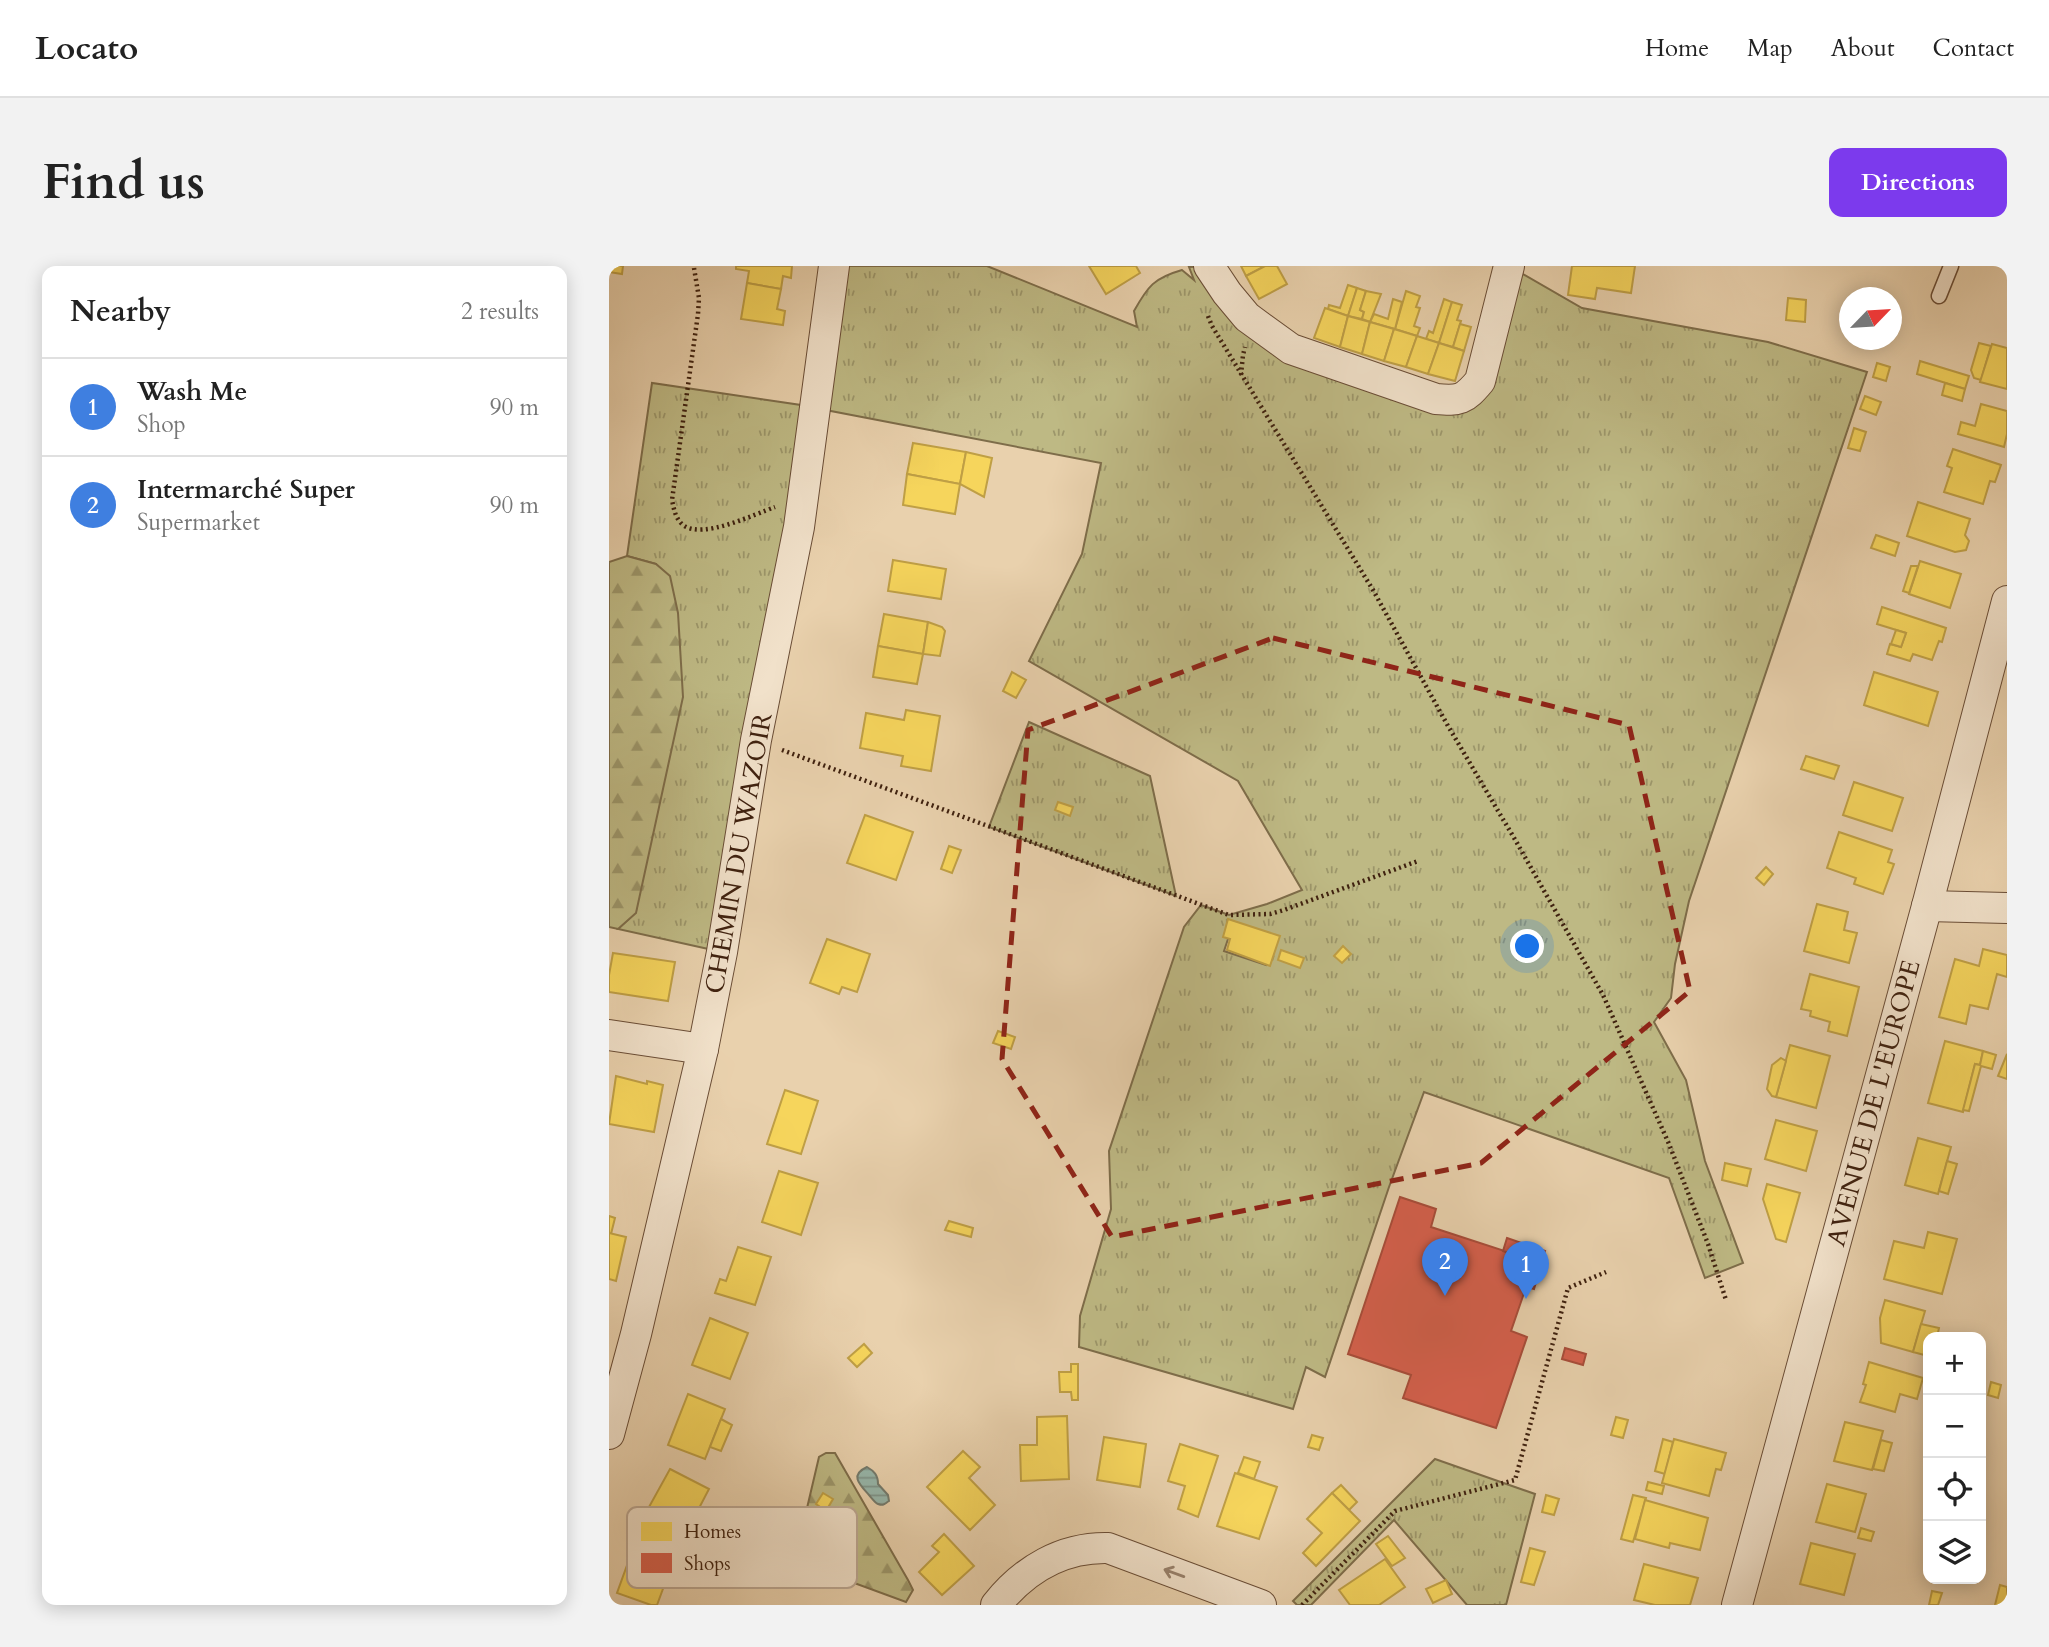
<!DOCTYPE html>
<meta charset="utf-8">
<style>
:root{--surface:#fff;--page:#f2f2f2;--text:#222;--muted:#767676;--line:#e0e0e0;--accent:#7c3aed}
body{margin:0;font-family:Cardo,serif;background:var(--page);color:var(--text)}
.controls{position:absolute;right:21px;bottom:21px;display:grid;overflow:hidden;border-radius:14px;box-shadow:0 4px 18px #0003}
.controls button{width:63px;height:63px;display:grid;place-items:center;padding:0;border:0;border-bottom:2px solid var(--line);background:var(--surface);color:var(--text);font:35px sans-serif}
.compass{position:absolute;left:1230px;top:21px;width:63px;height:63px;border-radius:50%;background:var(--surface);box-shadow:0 4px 18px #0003;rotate:65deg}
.you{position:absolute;left:919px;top:681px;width:24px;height:24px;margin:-18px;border:5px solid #fff;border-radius:50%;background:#1a73e8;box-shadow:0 0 0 10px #1a73e833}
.badge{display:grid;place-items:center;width:46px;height:46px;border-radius:50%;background:var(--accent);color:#fff;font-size:23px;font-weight:700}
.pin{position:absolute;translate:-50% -58px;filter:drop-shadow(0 2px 4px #0008)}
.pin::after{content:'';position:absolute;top:37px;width:24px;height:21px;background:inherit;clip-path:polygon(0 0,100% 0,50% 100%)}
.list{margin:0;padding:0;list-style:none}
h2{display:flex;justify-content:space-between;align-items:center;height:91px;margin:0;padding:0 28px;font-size:30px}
h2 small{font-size:23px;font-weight:400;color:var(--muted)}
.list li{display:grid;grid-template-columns:46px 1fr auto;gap:21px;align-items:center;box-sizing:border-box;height:98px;padding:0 28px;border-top:2px solid var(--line)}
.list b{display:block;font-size:26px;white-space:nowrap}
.list p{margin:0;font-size:23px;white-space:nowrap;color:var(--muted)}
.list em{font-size:23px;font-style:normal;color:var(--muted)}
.icon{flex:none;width:38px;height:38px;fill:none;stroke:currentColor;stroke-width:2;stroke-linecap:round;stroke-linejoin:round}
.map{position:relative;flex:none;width:1398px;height:1339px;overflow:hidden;border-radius:14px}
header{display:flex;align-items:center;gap:42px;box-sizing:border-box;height:98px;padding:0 35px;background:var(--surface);border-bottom:2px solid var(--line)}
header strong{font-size:33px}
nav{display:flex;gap:38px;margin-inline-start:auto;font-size:24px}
.intro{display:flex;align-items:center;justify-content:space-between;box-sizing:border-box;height:168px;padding:0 42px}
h1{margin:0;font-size:49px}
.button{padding:18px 32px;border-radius:14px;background:var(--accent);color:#fff;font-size:24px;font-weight:700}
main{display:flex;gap:42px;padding:0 42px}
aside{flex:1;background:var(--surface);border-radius:14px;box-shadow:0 4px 18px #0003}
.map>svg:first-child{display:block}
.grass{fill:url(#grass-tufts);stroke:#7e6d4a;stroke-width:2;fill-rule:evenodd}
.forest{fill:url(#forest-firs);stroke:#7e6d4a;stroke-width:2}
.water{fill:url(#water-rules);stroke:#747b6d;stroke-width:2}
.homes{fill:#f6d55c;stroke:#bf9f45;stroke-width:2}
.shops{fill:#d6604d;stroke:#a94d3a;stroke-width:2}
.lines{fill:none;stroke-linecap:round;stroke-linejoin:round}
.lane-casing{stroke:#6a4d36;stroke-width:17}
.street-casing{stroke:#6a4d36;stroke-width:32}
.path{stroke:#3f210f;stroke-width:4.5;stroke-dasharray:2 3.5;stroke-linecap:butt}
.lane{stroke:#f1e1ca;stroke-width:14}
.street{stroke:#f1e1ca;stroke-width:30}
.oneway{stroke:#98816c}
.marked{fill:none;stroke:#8f2418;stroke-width:5;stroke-dasharray:14 9;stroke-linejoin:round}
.labels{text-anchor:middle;stroke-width:7;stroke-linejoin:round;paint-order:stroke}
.street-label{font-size:26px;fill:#3f210f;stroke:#f1e1ca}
.key{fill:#f1e1ca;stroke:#bca792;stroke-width:2}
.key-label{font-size:19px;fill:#3f210f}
</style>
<header>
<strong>Locato</strong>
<nav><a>Home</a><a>Map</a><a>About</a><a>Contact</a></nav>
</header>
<div class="intro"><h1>Find us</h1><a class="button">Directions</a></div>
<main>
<aside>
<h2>Nearby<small>2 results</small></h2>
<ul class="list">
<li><span class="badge" style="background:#3f7fe0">1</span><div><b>Wash Me</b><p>Shop</p></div><em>90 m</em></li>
<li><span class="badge" style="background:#3f7fe0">2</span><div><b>Intermarché Super</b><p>Supermarket</p></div><em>90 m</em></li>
</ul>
</aside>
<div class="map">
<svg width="1398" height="1339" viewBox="0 0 1398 1339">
<defs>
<pattern id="grass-tufts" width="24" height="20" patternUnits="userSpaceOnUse" patternTransform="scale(1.75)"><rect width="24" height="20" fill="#beb984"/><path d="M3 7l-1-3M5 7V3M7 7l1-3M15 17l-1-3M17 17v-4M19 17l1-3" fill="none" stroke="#9c966a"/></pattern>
<pattern id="forest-firs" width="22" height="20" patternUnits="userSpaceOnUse" patternTransform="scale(1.75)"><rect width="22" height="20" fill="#beb984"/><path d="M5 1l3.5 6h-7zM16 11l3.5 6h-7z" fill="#9c966a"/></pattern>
<pattern id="water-rules" width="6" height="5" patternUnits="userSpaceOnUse" patternTransform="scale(1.75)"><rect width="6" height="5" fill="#97b7ab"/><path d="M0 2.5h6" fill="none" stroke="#7d948a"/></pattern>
</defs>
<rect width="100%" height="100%" fill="#e9d1ad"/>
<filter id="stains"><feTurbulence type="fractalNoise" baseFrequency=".00286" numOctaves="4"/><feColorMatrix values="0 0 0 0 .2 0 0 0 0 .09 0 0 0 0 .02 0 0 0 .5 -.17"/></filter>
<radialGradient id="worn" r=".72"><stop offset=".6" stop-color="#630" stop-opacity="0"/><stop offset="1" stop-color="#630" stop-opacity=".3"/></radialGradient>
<!-- grass -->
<g class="grass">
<path d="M 225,0 L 378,0 L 528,61 L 525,45 C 539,20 545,12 573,4 L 585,14 L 580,1 L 600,0 L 638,51 L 849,135 L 900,0 L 973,42 L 1159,76 L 1258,106 L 1080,635 L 1066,698 L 1062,732 L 1045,756 L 1077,814 L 1096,895 L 1134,997 L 1096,1012 L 1060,912 L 815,826 L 780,921 L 716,1111 L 697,1101 L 684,1143 L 470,1081 L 471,1050 L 502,943 L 500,885 L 575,661 L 592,639 L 620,649 L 658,638 L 693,624 L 629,515 L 420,395 L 473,288 L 492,197 L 206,142 L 113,686 L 9,663 L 27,646 L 47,298 L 18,290 L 43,117 L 206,141 ZM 624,658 L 666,672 L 657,699 L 615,685 Z"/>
<path d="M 420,456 L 541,510 L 567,630 L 380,561 Z"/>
<path d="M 826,1193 L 926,1228 L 897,1339 L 858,1339 L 785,1254 L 702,1339 L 688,1339 L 684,1335 Z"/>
</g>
<!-- forest -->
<g class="forest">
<path d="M 18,290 L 47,298 L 61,310 L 69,347 L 74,431 L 27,647 L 9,663 L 0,661 L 0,296 Z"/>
<path d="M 217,1187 L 226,1187 L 299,1314 L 304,1324 L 297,1336 L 188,1296 L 187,1289 L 210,1191 Z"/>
</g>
<!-- water -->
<path class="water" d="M 258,1201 C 265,1205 269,1209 269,1218 L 279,1229 L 280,1235 C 275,1238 275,1240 269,1238 C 266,1237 262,1231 260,1229 C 251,1219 240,1209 258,1201 Z"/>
<!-- homes -->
<g class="homes">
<path d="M 1,0 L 14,0 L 13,8 L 0,6 Z"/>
<path d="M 127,0 L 183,0 L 182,12 L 174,10 L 172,23 L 138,17 L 140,5 L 127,3 Z"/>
<path d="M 480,0 L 527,0 L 531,7 L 497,28 Z"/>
<path d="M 632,0 L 656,0 L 637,10 Z"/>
<path d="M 656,0 L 668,0 L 678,18 L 650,33 L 637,10 Z"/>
<path d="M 963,0 L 1026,0 L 1022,27 L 988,22 L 986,33 L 959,29 Z"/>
<path d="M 138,17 L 172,23 L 168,43 L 176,45 L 174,59 L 132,53 Z"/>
<path d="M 739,19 L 748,22 L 739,50 L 719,43 L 720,39 L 731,42 Z"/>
<path d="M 748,22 L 757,25 L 751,44 L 755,46 L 753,53 L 739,50 Z"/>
<path d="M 757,25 L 772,28 L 761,56 L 753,53 L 755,46 L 751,44 Z"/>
<path d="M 797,25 L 811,30 L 807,41 L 811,42 L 805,60 L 811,62 L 808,70 L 786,63 Z"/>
<path d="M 1179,32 L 1197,34 L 1196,56 L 1177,54 Z"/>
<path d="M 784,33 L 793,36 L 786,63 L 761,56 L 765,48 L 779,53 Z"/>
<path d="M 835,33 L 843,36 L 830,77 L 817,73 L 820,65 L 824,67 Z"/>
<path d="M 843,36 L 853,39 L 848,54 L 852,55 L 844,81 L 830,77 Z"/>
<path d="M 716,42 L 739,50 L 731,81 L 705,72 Z"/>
<path d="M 739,50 L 761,56 L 753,88 L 731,81 Z"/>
<path d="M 761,56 L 785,63 L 775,95 L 753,88 Z"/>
<path d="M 851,58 L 862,61 L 855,85 L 844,81 Z"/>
<path d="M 785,63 L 808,70 L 797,101 L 775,95 Z"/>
<path d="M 808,70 L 830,77 L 819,108 L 797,101 Z"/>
<path d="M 830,77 L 855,85 L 846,115 L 819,108 Z"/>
<path d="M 1370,77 L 1382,80 L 1372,114 L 1365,112 L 1362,104 Z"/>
<path d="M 1383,78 L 1398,82 L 1398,123 L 1371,116 Z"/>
<path d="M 1311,95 L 1360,110 L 1356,123 L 1308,108 Z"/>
<path d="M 1268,97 L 1281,101 L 1277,115 L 1264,111 Z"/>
<path d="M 1336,117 L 1356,123 L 1353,135 L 1333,129 Z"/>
<path d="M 1256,130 L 1272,136 L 1267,149 L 1251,143 Z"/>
<path d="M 1372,138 L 1398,145 L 1398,168 L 1395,181 L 1349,168 L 1352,156 L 1366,160 Z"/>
<path d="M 1245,162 L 1257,166 L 1251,185 L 1239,182 Z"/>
<path d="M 304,177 L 357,186 L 351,218 L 298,208 Z"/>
<path d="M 1344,183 L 1392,199 L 1386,216 L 1381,215 L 1374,238 L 1335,226 L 1343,202 L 1338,200 Z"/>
<path d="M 357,186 L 383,192 L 375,231 L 351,218 Z"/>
<path d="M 298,208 L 351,218 L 346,248 L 294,239 Z"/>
<path d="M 1309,236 L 1361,253 L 1356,269 L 1360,275 L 1357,284 L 1346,286 L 1298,270 Z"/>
<path d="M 1267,269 L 1290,277 L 1286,290 L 1262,282 Z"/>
<path d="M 284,294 L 337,303 L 332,333 L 279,325 Z"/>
<path d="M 1311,295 L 1352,308 L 1341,342 L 1300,328 Z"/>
<path d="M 1302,300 L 1309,300 L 1300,327 L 1294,325 Z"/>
<path d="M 1273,341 L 1337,362 L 1333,376 L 1330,375 L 1323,394 L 1304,388 L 1301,395 L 1278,388 L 1281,378 L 1292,381 L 1297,367 L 1268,358 Z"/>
<path d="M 275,348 L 319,356 L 314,388 L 269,380 Z"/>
<path d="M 319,356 L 333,361 L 336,365 L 331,390 L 314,388 Z"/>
<path d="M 1287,364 L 1297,367 L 1292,381 L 1282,378 Z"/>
<path d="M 269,380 L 314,388 L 308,418 L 264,411 Z"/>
<path d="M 403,406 L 417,414 L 407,432 L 394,425 Z"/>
<path d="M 1265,406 L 1329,426 L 1319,460 L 1255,439 Z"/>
<path d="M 297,444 L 331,450 L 322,505 L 292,500 L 294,490 L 251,482 L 257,447 L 295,454 Z"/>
<path d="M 1197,490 L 1230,500 L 1225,513 L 1192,503 Z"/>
<path d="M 1245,516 L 1294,532 L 1283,565 L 1234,549 Z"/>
<path d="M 449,536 L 464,541 L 461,550 L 446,544 Z"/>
<path d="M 256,549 L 304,566 L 287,614 L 238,597 Z"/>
<path d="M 1230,566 L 1283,584 L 1279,596 L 1285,598 L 1274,628 L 1245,618 L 1247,612 L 1218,602 Z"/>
<path d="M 340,580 L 352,584 L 343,607 L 332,603 Z"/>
<path d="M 1157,601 L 1164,608 L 1155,619 L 1147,612 Z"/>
<path d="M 1208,638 L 1239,646 L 1235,664 L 1248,667 L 1240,697 L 1195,685 Z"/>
<path d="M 619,653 L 671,670 L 661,700 L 618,684 L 621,673 L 614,671 Z"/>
<path d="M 218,673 L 261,688 L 248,726 L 233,721 L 230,728 L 201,717 Z"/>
<path d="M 734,680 L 742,688 L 733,697 L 725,690 Z"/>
<path d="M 1374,683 L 1398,689 L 1398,711 L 1388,708 L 1379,743 L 1361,739 L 1357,758 L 1330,751 L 1346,693 L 1370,700 Z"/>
<path d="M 672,684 L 695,692 L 691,702 L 669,694 Z"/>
<path d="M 4,687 L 66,696 L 59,735 L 0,726 L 0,709 Z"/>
<path d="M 1201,708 L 1250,721 L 1238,770 L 1219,765 L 1221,756 L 1201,750 L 1202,745 L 1192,743 Z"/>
<path d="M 389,765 L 406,771 L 402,783 L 384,777 Z"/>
<path d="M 1336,775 L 1374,785 L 1371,799 L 1366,798 L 1354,846 L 1319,837 Z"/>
<path d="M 1181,779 L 1221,790 L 1207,842 L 1167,831 Z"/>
<path d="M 1374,785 L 1387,789 L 1383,803 L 1372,800 L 1360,845 L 1354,844 L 1366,798 L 1371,799 Z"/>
<path d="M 1398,788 L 1398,813 L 1389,810 Z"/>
<path d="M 1172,792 L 1177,795 L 1167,831 L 1163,830 L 1158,823 L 1163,799 Z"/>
<path d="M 7,810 L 38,818 L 38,815 L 54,819 L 45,866 L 0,858 Z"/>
<path d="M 176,824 L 209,835 L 192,888 L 158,878 Z"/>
<path d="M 1167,854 L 1208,865 L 1197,905 L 1156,893 Z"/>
<path d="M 1309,872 L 1342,881 L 1329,928 L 1296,919 Z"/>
<path d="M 1338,895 L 1348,898 L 1339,928 L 1330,925 Z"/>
<path d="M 1116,897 L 1142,903 L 1138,920 L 1113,914 Z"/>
<path d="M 170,905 L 209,917 L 192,969 L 153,956 Z"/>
<path d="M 1158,918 L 1191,927 L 1177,976 L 1167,973 L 1154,933 Z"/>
<path d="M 0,950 L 6,952 L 2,968 L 0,967 Z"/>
<path d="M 340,955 L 364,962 L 362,971 L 336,964 Z"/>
<path d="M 1319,966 L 1348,973 L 1333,1028 L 1275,1013 L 1285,975 L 1315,982 Z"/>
<path d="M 0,967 L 17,971 L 7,1015 L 0,1013 Z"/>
<path d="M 129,981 L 162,991 L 146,1039 L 106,1027 L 111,1013 L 117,1015 Z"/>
<path d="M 1276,1034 L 1316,1045 L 1304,1086 L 1272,1077 L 1271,1052 Z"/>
<path d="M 101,1052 L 139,1067 L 121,1113 L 83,1099 Z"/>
<path d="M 1312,1058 L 1330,1062 L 1328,1071 L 1319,1071 L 1319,1090 L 1304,1086 Z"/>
<path d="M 255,1078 L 263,1087 L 248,1101 L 239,1092 Z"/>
<path d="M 1260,1096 L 1314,1112 L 1308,1133 L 1291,1128 L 1286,1146 L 1251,1136 L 1257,1119 L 1254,1118 Z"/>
<path d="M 462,1098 L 469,1098 L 469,1134 L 463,1134 L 462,1126 L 451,1126 L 450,1106 L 462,1106 Z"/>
<path d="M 1382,1116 L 1392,1119 L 1389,1132 L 1379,1129 Z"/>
<path d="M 79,1128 L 116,1143 L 96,1193 L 59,1179 Z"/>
<path d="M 458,1150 L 460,1213 L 412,1215 L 411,1179 L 428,1179 L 428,1151 Z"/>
<path d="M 1007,1151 L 1019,1154 L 1014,1172 L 1002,1169 Z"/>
<path d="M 112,1153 L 123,1159 L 112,1185 L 101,1181 Z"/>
<path d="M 1236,1156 L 1274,1165 L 1263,1204 L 1225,1195 Z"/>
<path d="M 703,1169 L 714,1172 L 710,1184 L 699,1181 Z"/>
<path d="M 495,1171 L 537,1178 L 531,1221 L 488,1214 Z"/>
<path d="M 1054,1173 L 1064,1176 L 1056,1208 L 1046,1205 Z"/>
<path d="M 1065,1173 L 1117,1187 L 1112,1204 L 1107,1203 L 1100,1230 L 1053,1217 Z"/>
<path d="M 1272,1174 L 1283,1177 L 1275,1205 L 1264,1203 Z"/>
<path d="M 571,1178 L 609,1190 L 589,1251 L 569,1243 L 576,1220 L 559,1215 Z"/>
<path d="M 354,1185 L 371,1201 L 360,1212 L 386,1239 L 361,1264 L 318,1221 Z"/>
<path d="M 635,1191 L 651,1196 L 645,1213 L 629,1207 Z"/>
<path d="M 61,1203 L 100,1223 L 75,1271 L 35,1250 Z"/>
<path d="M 626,1207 L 668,1221 L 650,1273 L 608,1260 Z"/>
<path d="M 1039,1216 L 1055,1220 L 1053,1228 L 1037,1224 Z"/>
<path d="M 1218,1218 L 1257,1228 L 1246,1266 L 1207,1256 Z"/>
<path d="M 732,1219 L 748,1236 L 740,1244 L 723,1227 Z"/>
<path d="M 214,1227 L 224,1233 L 217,1245 L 207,1238 Z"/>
<path d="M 723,1227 L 751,1255 L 707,1300 L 694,1287 L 713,1267 L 698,1253 Z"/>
<path d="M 937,1229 L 950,1233 L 945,1249 L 933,1246 Z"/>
<path d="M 1024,1229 L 1037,1232 L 1024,1276 L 1012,1273 Z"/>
<path d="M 1036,1234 L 1099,1252 L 1091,1284 L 1061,1277 L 1060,1282 L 1026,1273 Z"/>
<path d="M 1252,1262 L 1265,1266 L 1262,1275 L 1249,1272 Z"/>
<path d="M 335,1268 L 365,1300 L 333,1329 L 310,1306 L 330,1286 L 323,1280 Z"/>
<path d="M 779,1270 L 796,1292 L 783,1300 L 767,1278 Z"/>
<path d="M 1202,1277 L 1246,1288 L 1235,1329 L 1191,1318 Z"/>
<path d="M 25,1280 L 65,1293 L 48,1339 L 42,1339 L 8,1327 Z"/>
<path d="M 921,1282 L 936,1286 L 925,1319 L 912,1316 Z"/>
<path d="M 776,1293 L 796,1321 L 770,1339 L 741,1339 L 730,1324 Z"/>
<path d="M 1035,1298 L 1089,1312 L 1081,1339 L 1046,1339 L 1025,1334 Z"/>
<path d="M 837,1314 L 843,1328 L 824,1337 L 817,1323 Z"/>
<path d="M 1391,1319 L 1398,1321 L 1398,1339 L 1386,1339 Z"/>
<path d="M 1323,1325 L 1333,1327 L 1329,1339 L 1320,1339 Z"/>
</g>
<!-- shops -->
<g class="shops">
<path d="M 791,931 L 827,943 L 822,961 L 926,995 L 902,1065 L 918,1071 L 887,1162 L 794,1132 L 802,1109 L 739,1088 Z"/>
<path d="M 898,972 L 936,985 L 925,1023 L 918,1021 L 926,995 L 894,985 Z"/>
<path d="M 956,1082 L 977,1088 L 974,1099 L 953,1093 Z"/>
</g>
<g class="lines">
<defs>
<path id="lane" d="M 1330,30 L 1342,0"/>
<g id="street">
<path d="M 600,0 L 618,27 L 638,51 L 682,83 L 827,133 C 851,135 855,134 871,115 L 900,0"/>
<path d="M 1318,640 L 1398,642"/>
<path d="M 0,769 L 94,783"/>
<path d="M 0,1168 L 27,1068 L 94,783 L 113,686 L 147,474 L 190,261 L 225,0"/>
<path d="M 387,1339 C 415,1304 453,1281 499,1282 L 652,1339"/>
<path d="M 1128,1339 L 1318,640 L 1398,335"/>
</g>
</defs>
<!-- lane casing -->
<use href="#lane" class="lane-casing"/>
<!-- street casing -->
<use href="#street" class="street-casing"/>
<!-- path -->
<g class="path">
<path d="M 85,2 L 90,32 L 89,48 L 63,234 C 65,243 66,252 74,259 C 93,274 146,248 166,241"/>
<path d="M 599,50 L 603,60 L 764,324 L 839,460 L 908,577 L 994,729 L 1060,878 L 1099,978 L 1117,1034"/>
<path d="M 632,109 L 634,89 L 636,81"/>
<path d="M 173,484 L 620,649 L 661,648 L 675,644 L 809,595"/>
<path d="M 693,1339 L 786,1245 L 906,1214 L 959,1022 L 997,1006"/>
</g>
<!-- lane -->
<use href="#lane" class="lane"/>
<!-- street -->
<use href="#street" class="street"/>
</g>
<!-- one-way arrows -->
<defs><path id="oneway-shaft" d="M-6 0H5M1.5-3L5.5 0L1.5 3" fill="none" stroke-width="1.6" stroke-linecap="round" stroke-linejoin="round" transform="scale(1.75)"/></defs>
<use class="oneway" href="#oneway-shaft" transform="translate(565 1307) rotate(-160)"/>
<!-- marked area -->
<path class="marked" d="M 664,372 L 1020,459 L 1081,725 L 872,897 L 503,971 L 393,793 L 419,464 Z"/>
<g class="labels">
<!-- street labels -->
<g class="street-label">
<text transform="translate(129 587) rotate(-80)" y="9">CHEMIN DU WAZOIR</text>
<text transform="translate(1264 837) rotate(-75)" y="9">AVENUE DE L'EUROPE</text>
</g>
</g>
<!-- legend -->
<rect x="18" y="1241" width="230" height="81" rx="10" class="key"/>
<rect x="32" y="1256" width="31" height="19" fill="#f6d55c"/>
<rect x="32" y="1287" width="31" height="20" fill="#d6604d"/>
<g class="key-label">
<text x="75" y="1272">Homes</text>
<text x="75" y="1304">Shops</text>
</g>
<rect width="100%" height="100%" filter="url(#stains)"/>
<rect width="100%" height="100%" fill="url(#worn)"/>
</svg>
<div class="controls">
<button>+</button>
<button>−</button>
<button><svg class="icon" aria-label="locate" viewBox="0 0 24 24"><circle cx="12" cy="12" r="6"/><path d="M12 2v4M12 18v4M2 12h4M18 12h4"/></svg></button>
<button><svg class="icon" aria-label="layers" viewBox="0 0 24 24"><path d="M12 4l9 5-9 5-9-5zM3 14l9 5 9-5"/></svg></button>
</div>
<svg class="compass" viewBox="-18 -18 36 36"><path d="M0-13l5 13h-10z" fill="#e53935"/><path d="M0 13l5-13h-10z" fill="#767676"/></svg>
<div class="you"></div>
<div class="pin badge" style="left:917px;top:1033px;background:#3f7fe0">1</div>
<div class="pin badge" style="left:836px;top:1030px;background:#3f7fe0">2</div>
</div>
</main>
